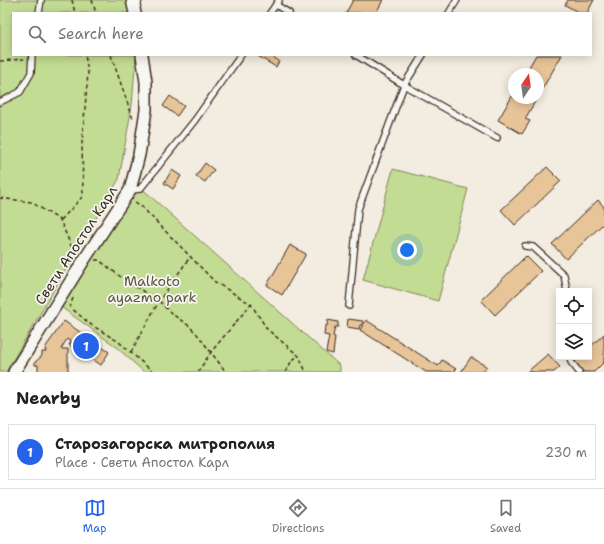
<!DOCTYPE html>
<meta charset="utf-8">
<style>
:root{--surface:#fff;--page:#f6f6f6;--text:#222;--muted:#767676;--line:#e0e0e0;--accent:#2563eb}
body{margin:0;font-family:"Shantell Sans",sans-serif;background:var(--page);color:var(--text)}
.controls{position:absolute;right:12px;bottom:12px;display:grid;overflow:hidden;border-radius:0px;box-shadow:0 2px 10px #0003}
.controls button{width:36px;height:36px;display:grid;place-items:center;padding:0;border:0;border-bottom:1px solid var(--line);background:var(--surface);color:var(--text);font:20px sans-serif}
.compass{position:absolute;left:508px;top:68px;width:36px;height:36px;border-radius:50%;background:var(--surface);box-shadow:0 2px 10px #0003;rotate:13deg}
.you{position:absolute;left:407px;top:250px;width:14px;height:14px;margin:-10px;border:3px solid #fff;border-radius:50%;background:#1a73e8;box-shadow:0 0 0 6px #1a73e833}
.badge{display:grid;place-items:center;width:26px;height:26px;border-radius:50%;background:var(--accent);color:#fff;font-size:13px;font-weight:700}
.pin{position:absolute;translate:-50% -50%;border:2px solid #fff;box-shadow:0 1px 4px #0006}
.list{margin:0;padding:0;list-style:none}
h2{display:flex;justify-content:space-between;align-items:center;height:52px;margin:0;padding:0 16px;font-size:17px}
h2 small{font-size:13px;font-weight:400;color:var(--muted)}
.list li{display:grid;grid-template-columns:26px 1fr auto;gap:12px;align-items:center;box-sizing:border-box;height:56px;margin:0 8px 8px;padding:0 8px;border:1px solid var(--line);border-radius:0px}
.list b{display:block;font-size:15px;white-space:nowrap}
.list p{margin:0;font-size:13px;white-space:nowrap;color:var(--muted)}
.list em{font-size:13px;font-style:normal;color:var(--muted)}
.icon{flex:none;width:22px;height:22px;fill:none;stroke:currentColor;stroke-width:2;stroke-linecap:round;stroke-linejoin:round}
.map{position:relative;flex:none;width:604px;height:372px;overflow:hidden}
.search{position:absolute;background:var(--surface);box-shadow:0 2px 10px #0003;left:12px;right:12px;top:12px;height:44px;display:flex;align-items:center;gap:10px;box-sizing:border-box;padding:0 14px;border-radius:0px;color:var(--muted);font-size:15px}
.sheet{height:116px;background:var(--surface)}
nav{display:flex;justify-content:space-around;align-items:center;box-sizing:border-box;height:56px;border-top:1px solid var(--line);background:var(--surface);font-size:11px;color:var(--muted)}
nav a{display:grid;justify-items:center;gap:2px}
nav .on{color:var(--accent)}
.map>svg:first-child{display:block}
.park{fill:#c3dc93;stroke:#7f8358}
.building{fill:#e8c499;stroke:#3b2a1e}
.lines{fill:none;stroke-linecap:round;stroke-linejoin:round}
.service-casing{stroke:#3b2a1e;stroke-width:8}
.minor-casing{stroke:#3b2a1e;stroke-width:14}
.path{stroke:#3b2a1e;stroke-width:1.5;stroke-dasharray:4 3;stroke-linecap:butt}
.service{stroke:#f6f6f2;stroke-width:5.5}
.minor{stroke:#f6f6f2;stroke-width:11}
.labels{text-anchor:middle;stroke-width:3.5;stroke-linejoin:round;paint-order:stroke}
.street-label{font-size:14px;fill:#3b2a1e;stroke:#f6f6f2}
.park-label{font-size:14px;fill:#5d563b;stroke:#f6f6f2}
</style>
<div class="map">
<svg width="604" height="372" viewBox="0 0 604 372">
<rect width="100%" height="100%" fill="#f3ece0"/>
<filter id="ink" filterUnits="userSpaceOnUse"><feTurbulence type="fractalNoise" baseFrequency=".025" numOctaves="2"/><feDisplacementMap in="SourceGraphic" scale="8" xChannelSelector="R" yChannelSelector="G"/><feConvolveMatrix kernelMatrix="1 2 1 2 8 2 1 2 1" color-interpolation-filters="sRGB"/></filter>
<g filter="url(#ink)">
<!-- park -->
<g class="park">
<path d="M 0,0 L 140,0 L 138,13 L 13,13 L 13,55 L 136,55 L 132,105 L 119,179 L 6,372 L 0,372 Z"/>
<path d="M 393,169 L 468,189 L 438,301 L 363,280 Z"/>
<path d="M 138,185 L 340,366 L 340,372 L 144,372 L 114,345 L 58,305 Z"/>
</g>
<!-- building -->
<g class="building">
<path d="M 353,0 L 383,0 L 376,13 L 346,13 Z"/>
<path d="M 568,0 L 594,0 L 587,13 L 580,13 L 565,5 Z"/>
<path d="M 256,55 L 270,55 L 279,61 L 276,67 Z"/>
<path d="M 536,55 L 562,55 L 538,96 L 538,74 L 525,74 Z"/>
<path d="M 514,93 L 514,98 L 537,98 L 525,119 L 530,121 L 522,134 L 498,120 Z"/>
<path d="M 170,96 L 184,106 L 177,116 L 163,106 Z"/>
<path d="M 205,163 L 214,170 L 205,182 L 196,176 Z"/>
<path d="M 547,167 L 561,181 L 515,225 L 501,210 Z"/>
<path d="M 172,170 L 181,176 L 173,189 L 164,183 Z"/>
<path d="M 598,200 L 604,207 L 604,223 L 566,259 L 552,244 Z"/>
<path d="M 290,245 L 306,254 L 282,295 L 267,285 Z"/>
<path d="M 526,256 L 541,271 L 495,315 L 481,300 Z"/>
<path d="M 348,319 L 363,321 L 362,325 L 360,325 L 359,329 L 347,327 Z"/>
<path d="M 328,320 L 338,322 L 338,327 L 335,327 L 333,336 L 335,337 L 333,354 L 326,352 L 329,336 L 324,335 L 325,326 L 327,326 Z"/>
<path d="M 366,320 L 438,366 L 442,360 L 456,369 L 454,372 L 426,372 L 360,330 Z"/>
<path d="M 64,321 L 109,352 L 101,365 L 88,356 L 87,359 L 76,353 L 79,350 L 69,345 L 71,342 L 67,339 L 61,349 L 68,349 L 68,372 L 38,372 L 38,365 L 35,365 L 35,362 L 42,356 L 42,352 L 46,352 L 45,348 Z"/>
<path d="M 604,334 L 604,362 L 594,372 L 584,372 L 574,362 L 580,357 L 589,357 L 589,348 Z"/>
<path d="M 548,354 L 560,367 L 554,372 L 527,372 Z"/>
<path d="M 471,357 L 487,367 L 483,372 L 461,372 Z"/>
</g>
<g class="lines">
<defs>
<g id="service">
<path d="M 276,5 L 289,13"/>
<path d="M 136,10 L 139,0"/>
<path d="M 39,13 L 41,0"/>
<path d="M 270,13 L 279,0"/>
<path d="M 449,13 L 457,0"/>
<path d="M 356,55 L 404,85 L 497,138"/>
<path d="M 0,102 L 20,92 L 31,73 L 32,55"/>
<path d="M 130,190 L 140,189 L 195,120 L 241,55"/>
<path d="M 525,246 L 533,247 L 564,275 L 567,291"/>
<path d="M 349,306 L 358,209 L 404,85 L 423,55"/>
<path d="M 570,357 L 571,362 L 579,372"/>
</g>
<g id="minor">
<path d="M 132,0 L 135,13"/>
<path d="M 14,372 L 84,260 L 130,190 L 139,155 L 146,110 L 146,82 L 142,55"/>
</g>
</defs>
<!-- service casing -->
<use href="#service" class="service-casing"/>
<!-- minor casing -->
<use href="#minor" class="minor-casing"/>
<!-- path -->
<g class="path">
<path d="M 72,0 L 75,13"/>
<path d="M 92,0 L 96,13"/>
<path d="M 111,55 L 133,119"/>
<path d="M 0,61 L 24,59"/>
<path d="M 0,198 L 31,202 L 60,220 L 72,248 L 77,252"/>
<path d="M 135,202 L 141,206 L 215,282 L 251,304 L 267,329 L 299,356 L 306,372"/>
<path d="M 61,220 L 83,196 L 82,143 L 88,73 L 85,55"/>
<path d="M 95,260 L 99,260 L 126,281 L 159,301 L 172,314 L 188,325 L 197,334 L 226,372"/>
<path d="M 73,298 L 70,307 L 90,324 L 119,342 L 153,372"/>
<path d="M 131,352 L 159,301 L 190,257"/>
<path d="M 198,372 L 211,352 L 251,304"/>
<path d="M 286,372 L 292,360 L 299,356"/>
</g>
<!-- service -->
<use href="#service" class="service"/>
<!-- minor -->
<use href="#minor" class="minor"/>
</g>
</g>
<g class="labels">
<!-- street labels -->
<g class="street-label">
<text transform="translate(76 245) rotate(-57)" y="5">Свети Апостол Карл</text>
</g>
<!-- park labels -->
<g class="park-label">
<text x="152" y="286">Malkoto<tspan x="152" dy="16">ayazmo park</tspan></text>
</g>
</g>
</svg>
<div class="controls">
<button><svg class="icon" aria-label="locate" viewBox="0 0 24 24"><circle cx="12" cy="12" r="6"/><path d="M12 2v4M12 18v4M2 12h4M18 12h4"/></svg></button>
<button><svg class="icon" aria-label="layers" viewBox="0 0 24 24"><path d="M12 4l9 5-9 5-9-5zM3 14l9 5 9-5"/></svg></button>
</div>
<svg class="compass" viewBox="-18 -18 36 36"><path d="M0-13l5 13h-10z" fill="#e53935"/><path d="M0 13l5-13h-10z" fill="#767676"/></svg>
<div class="you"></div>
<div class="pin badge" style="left:86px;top:346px">1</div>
<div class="search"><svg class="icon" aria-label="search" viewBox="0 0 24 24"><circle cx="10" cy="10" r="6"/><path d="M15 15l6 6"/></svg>Search here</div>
</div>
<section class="sheet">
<h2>Nearby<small></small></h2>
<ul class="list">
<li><span class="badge">1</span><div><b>Старозагорска митрополия</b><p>Place · Свети Апостол Карл</p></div><em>230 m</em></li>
</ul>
</section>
<nav>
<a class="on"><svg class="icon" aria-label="map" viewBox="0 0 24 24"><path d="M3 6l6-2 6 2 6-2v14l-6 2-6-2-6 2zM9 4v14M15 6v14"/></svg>Map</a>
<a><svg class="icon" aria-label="directions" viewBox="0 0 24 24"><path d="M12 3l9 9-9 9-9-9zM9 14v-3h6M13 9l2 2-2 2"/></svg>Directions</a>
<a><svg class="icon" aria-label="saved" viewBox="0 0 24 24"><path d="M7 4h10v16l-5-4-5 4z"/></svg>Saved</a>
</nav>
